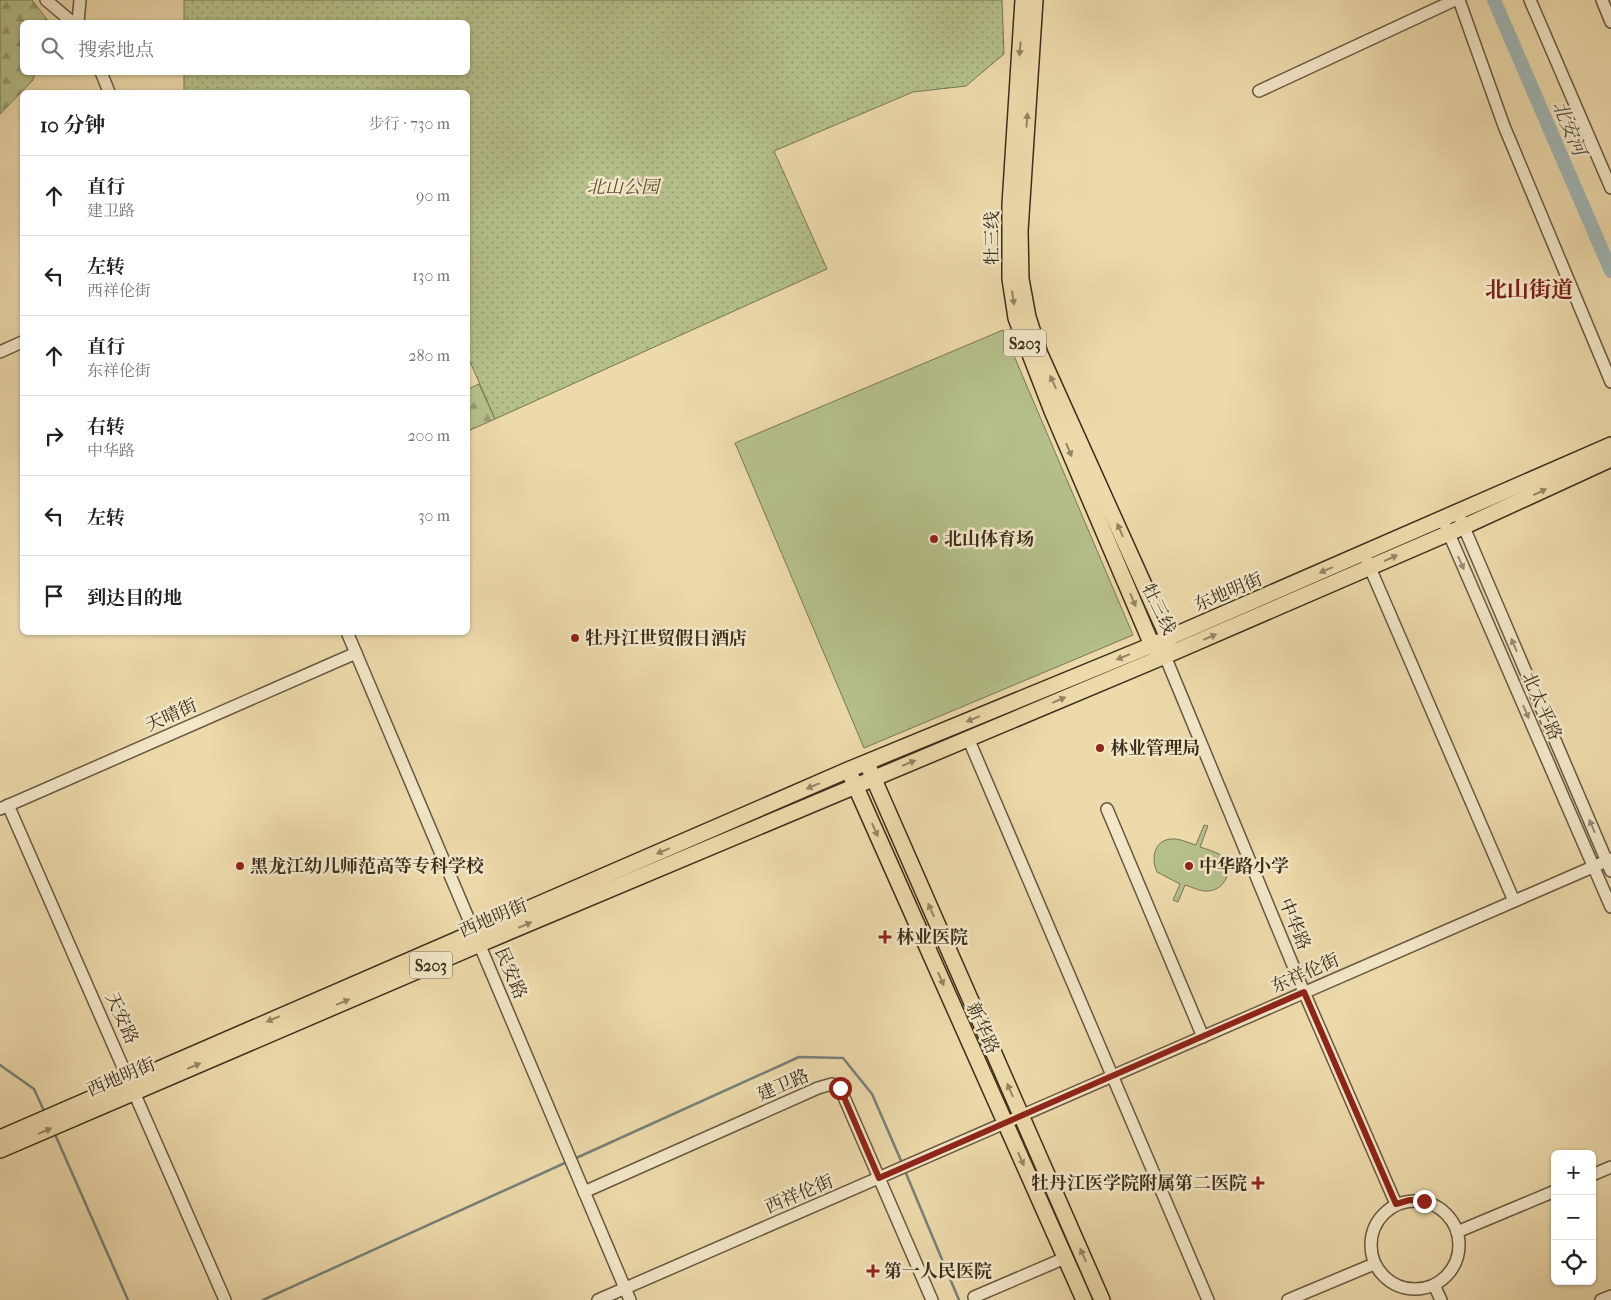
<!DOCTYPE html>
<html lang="zh">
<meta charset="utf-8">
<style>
:root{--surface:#fff;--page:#f6f6f6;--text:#222;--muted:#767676;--line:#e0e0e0}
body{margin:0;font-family:"IM FELL French Canon","Noto Serif SC",serif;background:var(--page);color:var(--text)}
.controls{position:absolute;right:15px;bottom:15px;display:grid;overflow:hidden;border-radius:8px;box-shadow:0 1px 4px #0004}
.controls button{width:45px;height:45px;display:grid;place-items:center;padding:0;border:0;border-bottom:1px solid var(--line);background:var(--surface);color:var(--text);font:25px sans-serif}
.stop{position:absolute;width:15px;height:15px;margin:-11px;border:4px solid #8f2418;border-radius:50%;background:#fff}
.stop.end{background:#8f2418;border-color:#fff;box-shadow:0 1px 5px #0008}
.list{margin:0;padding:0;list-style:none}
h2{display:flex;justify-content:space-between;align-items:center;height:65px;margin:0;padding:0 20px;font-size:21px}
h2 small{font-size:16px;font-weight:400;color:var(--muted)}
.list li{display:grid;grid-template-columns:32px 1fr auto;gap:15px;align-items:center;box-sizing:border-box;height:80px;padding:0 20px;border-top:1px solid var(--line)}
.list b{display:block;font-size:19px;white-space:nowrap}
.list p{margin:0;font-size:16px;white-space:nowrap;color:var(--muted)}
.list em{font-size:16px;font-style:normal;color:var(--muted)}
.icon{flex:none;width:28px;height:28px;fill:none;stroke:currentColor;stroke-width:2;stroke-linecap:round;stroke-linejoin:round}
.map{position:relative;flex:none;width:1611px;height:1300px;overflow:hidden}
.search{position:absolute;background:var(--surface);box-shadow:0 1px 4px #0004;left:20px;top:20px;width:450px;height:55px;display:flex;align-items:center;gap:12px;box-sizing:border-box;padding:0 18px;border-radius:8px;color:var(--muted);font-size:19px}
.panel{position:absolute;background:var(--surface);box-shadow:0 1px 4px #0004;left:20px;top:90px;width:450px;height:545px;border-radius:8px}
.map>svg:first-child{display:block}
.green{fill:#b5c08b;stroke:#787754}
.forest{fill:url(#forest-firs);stroke:#787754}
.park{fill:url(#park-dots);stroke:#787754}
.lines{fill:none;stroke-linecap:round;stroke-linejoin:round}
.stream{stroke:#778078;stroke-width:2.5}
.river{stroke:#9fb7b5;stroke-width:14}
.minor-casing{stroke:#685940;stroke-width:14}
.major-casing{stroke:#3c2e1d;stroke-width:18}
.minor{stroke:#f3e7c8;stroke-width:11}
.major{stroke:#eddaab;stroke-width:15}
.oneway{fill:#948464}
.oneway2{fill:#988a72}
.route{stroke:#8f2418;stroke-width:6}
.poi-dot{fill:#8f2418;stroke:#f3e7c8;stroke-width:2}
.labels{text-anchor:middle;stroke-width:5;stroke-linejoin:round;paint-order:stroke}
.shield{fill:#f3e7c8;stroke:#736650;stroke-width:1}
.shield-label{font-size:16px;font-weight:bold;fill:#3c2e1d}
.park-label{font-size:18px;font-style:italic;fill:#544b33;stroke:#f3e7c8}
.street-label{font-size:18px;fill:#3c2e1d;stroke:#f3e7c8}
.poi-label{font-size:18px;font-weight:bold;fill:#3c2e1d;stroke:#f3e7c8;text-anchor:start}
.water-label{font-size:19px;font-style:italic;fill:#555043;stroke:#f3e7c8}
.district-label{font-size:22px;font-weight:bold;fill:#7a1f14;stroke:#f3e7c8}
</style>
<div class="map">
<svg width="1611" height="1300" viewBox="0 0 1611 1300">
<defs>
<pattern id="forest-firs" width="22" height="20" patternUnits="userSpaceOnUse" patternTransform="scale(1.25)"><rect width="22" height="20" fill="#b5c08b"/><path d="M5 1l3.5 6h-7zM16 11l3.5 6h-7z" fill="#949c71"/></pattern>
<pattern id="park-dots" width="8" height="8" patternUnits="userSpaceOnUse" patternTransform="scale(1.25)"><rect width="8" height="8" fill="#b5c08b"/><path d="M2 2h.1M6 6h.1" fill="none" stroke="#949c71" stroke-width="1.8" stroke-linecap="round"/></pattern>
</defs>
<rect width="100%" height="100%" fill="#eddaab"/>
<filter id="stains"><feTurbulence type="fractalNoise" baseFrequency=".004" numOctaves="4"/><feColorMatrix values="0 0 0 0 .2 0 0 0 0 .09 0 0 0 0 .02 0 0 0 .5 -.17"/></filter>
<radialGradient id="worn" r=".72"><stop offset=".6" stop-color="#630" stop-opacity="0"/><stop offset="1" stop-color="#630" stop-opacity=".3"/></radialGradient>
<!-- green -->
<g class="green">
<path d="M 1003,330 L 1133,635 L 864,748 L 735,443 Z"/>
<path d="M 1204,825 L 1208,826 L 1200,847 C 1206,849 1213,851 1219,854 C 1236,865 1227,890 1208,891 C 1201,892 1192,887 1185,885 L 1178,902 L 1173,900 L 1180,884 L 1157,872 C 1150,857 1155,837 1176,839 C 1183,840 1189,843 1196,845 Z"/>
</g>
<!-- forest -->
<g class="forest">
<path d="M 0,0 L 32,0 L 49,22 L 22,22 L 22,72 L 35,73 L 33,80 L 0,114 Z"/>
<path d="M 479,384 L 495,419 L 468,431 L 468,389 Z"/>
</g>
<!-- park -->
<path class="park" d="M 184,0 L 1002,0 L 1004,54 L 966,86 L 913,92 L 774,151 L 827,269 L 495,419 L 468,357 L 468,92 L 184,92 L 184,73 L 468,72 L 468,22 L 184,22 Z"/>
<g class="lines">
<!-- stream -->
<g class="stream">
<path d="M 0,1065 L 34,1089 L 45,1113"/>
<path d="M 54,1132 L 128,1300"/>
<path d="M 574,1159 L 799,1057 L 843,1058 L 872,1094 L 902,1163"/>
<path d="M 905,1171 L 959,1300"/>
<path d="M 263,1300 L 567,1162"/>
</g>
<!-- river -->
<path class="river" d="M 1494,0 L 1611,271"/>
<defs>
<g id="minor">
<path d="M 46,0 L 72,22"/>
<path d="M 1459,0 L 1504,126 L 1611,382"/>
<path d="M 1530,0 L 1611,188"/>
<path d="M 1602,0 L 1611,22"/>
<path d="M 78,22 L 80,0"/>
<path d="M 101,72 L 109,92"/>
<path d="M 1259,91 L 1455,0"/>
<path d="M 0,352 L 22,342"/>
<path d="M 1457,511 L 1611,871"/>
<path d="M 1446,527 L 1611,907"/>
<path d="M 1364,554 L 1514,901"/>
<path d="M 347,632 L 630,1300"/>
<path d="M 1165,656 L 1304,992 L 1396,1204"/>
<path d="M 968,738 L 1208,1300"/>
<path d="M 8,805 L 225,1300"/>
<path d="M 0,809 L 356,653"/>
<path d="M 1107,809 L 1203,1037"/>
<path d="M 1592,1175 L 1611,1167"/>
<path d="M 584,1192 L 818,1088 L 832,1084 L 840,1088 L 932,1300"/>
<circle cx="1415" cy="1245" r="44"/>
<path d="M 1457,1232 L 1555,1191"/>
<path d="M 1434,1285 L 1441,1300"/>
<path d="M 974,1297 L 1065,1258"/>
<path d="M 598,1300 L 1611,859"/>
<path d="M 1288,1300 L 1374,1264"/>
<path d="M 1601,1300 L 1611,1296"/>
</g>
<g id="major">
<path d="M 1023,0 L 1010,205 L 1010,279 L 1016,318 L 1052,411 L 1152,645 L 1160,652"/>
<path d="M 1035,0 L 1020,231 L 1021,279 L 1028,317 L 1040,354 L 1168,638 L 1167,647"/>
<path d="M 869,768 L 1102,1300"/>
<path d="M 851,776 L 1084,1300"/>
<path d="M 0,1138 L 848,770 L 1152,645 L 1611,445"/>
<path d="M 0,1150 L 480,944 L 1165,656 L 1463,527 L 1611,459"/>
</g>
</defs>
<!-- minor casing -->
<use href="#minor" class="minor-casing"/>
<!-- major casing -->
<use href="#major" class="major-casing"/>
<!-- minor -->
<use href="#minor" class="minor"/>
<!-- major -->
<use href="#major" class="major"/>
</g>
<!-- one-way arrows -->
<defs><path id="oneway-solid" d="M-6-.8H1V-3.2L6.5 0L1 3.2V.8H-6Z" transform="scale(1.25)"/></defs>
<g class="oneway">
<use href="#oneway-solid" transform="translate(1020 49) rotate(94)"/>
<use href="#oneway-solid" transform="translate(1027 120) rotate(-86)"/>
<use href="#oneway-solid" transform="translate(1013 298) rotate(82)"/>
<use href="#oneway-solid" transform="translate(1053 382) rotate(-114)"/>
<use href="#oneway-solid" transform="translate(1069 450) rotate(67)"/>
<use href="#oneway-solid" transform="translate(1540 492) rotate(-25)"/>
<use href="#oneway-solid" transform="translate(1120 530) rotate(-114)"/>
<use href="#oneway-solid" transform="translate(1391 558) rotate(-24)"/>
<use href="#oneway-solid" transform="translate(1326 570) rotate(157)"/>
<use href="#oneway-solid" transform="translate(1133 600) rotate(67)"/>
<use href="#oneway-solid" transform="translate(1210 637) rotate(-23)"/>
<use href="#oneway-solid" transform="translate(1123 657) rotate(158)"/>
<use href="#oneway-solid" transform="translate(1059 700) rotate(-23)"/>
<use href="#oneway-solid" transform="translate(973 719) rotate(158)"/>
<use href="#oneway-solid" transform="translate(909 763) rotate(-22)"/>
<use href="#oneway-solid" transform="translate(813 786) rotate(157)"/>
<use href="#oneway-solid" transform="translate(875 830) rotate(66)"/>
<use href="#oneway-solid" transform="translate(663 851) rotate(157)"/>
<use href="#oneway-solid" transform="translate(931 910) rotate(-114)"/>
<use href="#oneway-solid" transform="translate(525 925) rotate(-23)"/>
<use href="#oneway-solid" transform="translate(941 979) rotate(66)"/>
<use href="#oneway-solid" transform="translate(343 1002) rotate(-23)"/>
<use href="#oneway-solid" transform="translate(273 1019) rotate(157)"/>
<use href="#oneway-solid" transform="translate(194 1066) rotate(-23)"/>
<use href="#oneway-solid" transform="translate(1010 1090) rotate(-114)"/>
<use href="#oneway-solid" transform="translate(45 1131) rotate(-23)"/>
<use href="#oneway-solid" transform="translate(1021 1159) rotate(66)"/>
<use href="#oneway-solid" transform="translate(1083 1255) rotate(-114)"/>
</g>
<g class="oneway2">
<use href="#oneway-solid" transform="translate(1461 563) rotate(66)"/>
<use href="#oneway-solid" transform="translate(1514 645) rotate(-113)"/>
<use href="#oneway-solid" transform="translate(1526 712) rotate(66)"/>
<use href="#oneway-solid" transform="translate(1592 826) rotate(-113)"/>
</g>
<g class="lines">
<!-- route -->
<path class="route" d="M 840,1088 L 879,1178 L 1304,992 L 1396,1204 L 1410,1200 L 1424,1201"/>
</g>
<!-- markers -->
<g class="poi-dot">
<circle cx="934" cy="539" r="5"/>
<circle cx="575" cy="638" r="5"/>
<circle cx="1100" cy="748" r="5"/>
<circle cx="240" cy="866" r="5"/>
<circle cx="1189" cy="866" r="5"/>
<path d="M882.5 929.5h5v5h5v5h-5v5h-5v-5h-5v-5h5z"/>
<path d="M1255.5 1175.5h5v5h5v5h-5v5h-5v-5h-5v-5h5z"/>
<path d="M870.5 1263.5h5v5h5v5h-5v5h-5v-5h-5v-5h5z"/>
</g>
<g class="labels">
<!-- shield labels -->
<g class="shield">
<rect x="1004" y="329.5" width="42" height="27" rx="4"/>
<rect x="410" y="951.5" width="42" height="27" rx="4"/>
</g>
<g class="shield-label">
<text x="1025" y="349">S203</text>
<text x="431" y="971">S203</text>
</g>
<!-- park labels -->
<g class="park-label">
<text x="623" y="193">北山公园</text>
</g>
<!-- street labels -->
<g class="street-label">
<text transform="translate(992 238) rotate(-90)" y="6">牡三线</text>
<text transform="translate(1228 592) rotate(-23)" y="6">东地明街</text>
<text transform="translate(1159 609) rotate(64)" y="6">牡三线</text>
<text transform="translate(1542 706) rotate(66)" y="6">北太平路</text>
<text transform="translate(171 715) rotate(-24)" y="6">天晴街</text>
<text transform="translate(493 918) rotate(-23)" y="6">西地明街</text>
<text transform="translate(1295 924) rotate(68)" y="6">中华路</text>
<text transform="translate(511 973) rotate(67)" y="6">民安路</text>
<text transform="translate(1305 973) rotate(-24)" y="6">东祥伦街</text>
<text transform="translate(122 1018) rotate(66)" y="6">天安路</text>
<text transform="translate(983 1028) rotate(66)" y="6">新华路</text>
<text transform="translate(121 1077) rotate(-23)" y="6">西地明街</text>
<text transform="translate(783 1085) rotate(-23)" y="6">建卫路</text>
<text transform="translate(799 1194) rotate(-23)" y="6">西祥伦街</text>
</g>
<!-- poi labels -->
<g class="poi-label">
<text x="944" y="545">北山体育场</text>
<text x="585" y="644">牡丹江世贸假日酒店</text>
<text x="1110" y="754">林业管理局</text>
<text x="250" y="872">黑龙江幼儿师范高等专科学校</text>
<text x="1199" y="872">中华路小学</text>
<text x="896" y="943">林业医院</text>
<text x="1247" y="1189" text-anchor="end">牡丹江医学院附属第二医院</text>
<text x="884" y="1277">第一人民医院</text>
</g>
<!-- water labels -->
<g class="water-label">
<text transform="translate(1570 128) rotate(67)" y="7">北安河</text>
</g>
<!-- district labels -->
<g class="district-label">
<text x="1529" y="297">北山街道</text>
</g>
</g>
<rect width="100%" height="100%" filter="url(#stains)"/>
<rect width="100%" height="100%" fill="url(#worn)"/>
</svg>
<div class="controls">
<button>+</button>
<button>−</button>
<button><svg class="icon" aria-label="locate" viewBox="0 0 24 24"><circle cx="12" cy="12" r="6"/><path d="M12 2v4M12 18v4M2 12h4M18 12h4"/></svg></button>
</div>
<div class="stop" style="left:840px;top:1088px"></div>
<div class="stop end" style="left:1424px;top:1201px"></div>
<div class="search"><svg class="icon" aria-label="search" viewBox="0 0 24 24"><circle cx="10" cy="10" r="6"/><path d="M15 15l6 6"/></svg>搜索地点</div>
<section class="panel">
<h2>10 分钟<small>步行 · 730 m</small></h2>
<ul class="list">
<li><svg class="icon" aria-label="ahead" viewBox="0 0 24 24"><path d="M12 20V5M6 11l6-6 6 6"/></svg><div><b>直行</b><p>建卫路</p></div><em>90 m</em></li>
<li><svg class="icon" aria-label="left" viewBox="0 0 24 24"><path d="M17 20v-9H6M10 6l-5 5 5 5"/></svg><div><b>左转</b><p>西祥伦街</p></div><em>130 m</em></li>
<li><svg class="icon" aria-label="ahead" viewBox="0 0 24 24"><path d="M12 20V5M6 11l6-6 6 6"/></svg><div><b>直行</b><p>东祥伦街</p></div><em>280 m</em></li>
<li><svg class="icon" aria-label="right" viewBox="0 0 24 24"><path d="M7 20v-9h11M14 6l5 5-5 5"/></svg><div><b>右转</b><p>中华路</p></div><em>200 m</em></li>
<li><svg class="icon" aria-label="left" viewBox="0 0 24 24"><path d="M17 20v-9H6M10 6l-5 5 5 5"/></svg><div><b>左转</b></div><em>30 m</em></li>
<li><svg class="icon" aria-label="arrive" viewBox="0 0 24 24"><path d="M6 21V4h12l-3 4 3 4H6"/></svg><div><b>到达目的地</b></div></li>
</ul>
</section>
</div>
